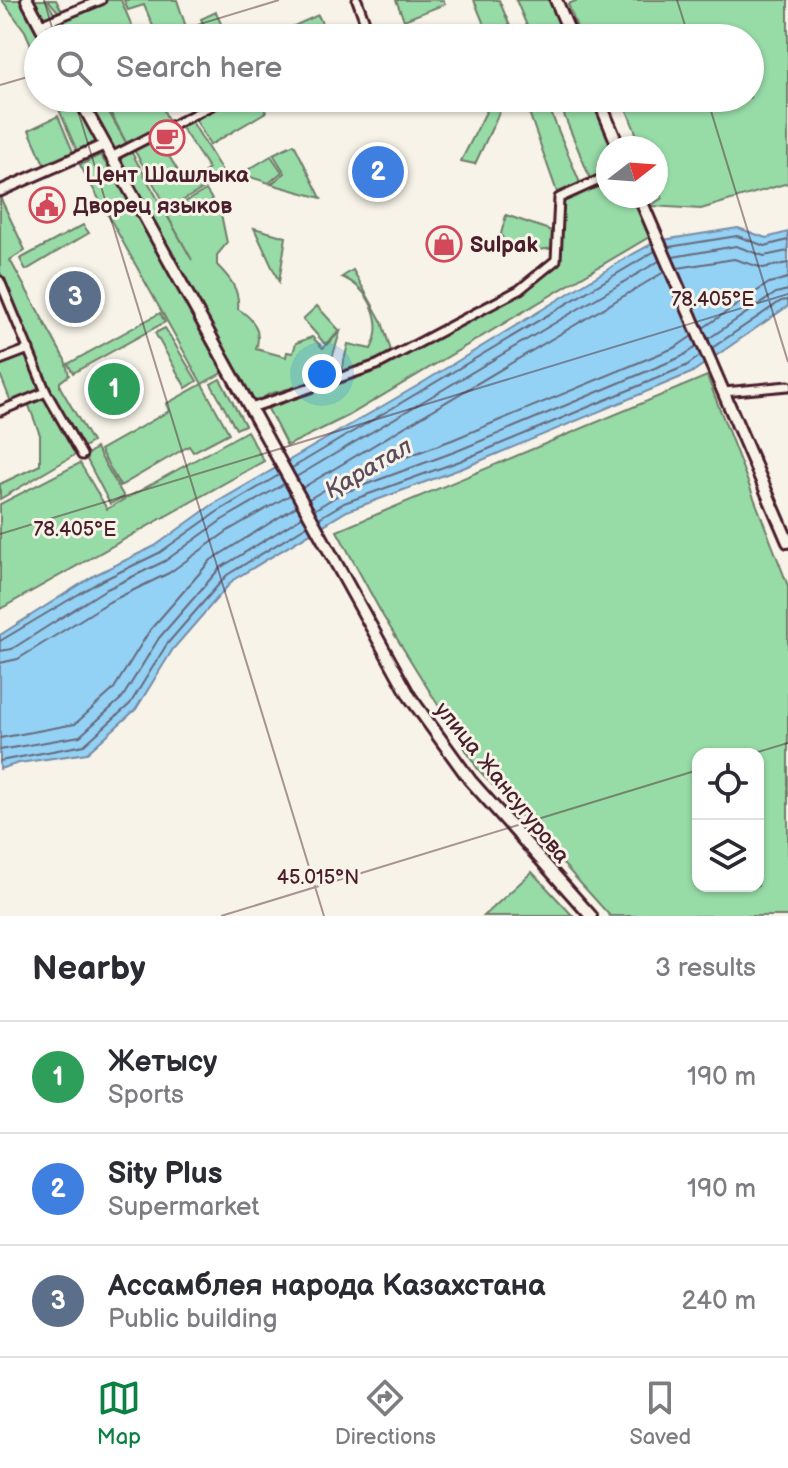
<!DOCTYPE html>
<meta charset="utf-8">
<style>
:root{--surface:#fff;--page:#f2f2f3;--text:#2b2b33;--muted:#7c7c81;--line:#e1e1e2;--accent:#0b8043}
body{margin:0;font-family:"Balsamiq Sans",sans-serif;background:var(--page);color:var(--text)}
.controls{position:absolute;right:24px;bottom:24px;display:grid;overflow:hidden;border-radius:16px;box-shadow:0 2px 6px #0004}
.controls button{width:72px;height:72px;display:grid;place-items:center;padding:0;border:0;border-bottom:2px solid var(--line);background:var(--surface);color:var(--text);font:40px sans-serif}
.compass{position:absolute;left:596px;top:136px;width:72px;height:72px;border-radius:50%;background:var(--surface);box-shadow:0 2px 6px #0004;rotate:73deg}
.you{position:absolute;left:322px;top:374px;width:28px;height:28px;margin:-20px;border:6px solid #fff;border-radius:50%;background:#1a73e8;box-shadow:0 0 0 12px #1a73e833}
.badge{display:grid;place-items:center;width:52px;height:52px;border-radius:50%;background:var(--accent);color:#fff;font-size:26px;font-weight:700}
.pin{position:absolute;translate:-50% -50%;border:4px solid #fff;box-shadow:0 2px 8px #0006}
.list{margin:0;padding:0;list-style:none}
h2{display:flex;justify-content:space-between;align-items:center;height:104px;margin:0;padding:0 32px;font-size:34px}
h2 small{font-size:26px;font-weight:400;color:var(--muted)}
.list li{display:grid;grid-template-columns:52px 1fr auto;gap:24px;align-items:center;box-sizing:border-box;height:112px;padding:0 32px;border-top:2px solid var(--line)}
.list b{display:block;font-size:30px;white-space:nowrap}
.list p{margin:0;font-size:26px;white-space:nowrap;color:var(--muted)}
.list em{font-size:26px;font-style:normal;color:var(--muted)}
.icon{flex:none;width:44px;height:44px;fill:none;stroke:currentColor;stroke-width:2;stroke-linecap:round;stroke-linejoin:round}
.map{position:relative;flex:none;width:788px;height:916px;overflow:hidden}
.search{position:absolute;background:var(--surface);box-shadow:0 2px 6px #0004;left:24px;right:24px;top:24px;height:88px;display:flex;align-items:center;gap:20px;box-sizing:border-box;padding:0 28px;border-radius:44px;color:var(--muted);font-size:30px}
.sheet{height:440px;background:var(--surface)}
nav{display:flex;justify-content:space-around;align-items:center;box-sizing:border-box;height:112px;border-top:2px solid var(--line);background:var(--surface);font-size:22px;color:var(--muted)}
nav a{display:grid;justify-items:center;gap:4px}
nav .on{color:var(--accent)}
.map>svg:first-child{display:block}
.green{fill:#97dba7;stroke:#707d69;stroke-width:2;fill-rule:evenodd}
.water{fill:#93d2f4;stroke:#768aa4;stroke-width:2}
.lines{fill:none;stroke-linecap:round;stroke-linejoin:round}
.shore{stroke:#67677b;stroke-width:2}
.minor-casing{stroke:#4a1f2b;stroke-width:13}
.tertiary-casing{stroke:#4a1f2b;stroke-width:15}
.secondary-casing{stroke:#4a1f2b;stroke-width:16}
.minor{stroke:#f7f3e8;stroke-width:7}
.tertiary{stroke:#f7f3e8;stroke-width:9}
.secondary{stroke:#f7f3e8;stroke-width:10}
.ticks{fill:none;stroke:#4a1f2b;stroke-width:2;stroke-opacity:0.45}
.labels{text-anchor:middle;stroke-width:6;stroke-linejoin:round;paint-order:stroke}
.poi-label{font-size:22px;font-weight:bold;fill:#4a1f2b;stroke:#f7f3e8;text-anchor:start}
.street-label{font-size:22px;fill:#4a1f2b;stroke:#f7f3e8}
.water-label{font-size:24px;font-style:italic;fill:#5c4c5d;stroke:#f7f3e8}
.ticks-label{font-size:20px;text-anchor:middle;fill:#4a1f2b;stroke:#f7f3e8;stroke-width:6;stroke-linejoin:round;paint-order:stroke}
</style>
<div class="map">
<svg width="788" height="916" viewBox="0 0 788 916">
<rect width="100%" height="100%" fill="#f7f3e8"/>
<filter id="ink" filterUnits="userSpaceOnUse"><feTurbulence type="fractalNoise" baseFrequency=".0125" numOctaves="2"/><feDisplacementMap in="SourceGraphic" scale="16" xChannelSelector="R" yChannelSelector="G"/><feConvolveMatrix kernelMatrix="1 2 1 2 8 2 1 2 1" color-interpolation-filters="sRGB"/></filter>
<g filter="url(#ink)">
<!-- green -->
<g class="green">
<path d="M 2,0 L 25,0 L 44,38 L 38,38 L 38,61 L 25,31 Z"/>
<path d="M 30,0 L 46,0 L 69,38 L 50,38 Z"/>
<path d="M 48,0 L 56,0 L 64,15 L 101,0 L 121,0 L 137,38 L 72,38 L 62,16 Z"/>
<path d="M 124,0 L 177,0 L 189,36 L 158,38 L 144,5 L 128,10 Z"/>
<path d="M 396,0 L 443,0 L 445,4 L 404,20 Z"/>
<path d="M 474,0 L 499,0 L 515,38 L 473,38 L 473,33 L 485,27 Z"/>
<path d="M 516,0 L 556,0 L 572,38 L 532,38 Z"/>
<path d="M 578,0 L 788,0 L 788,183 L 701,209 L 650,206 L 662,198 L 656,182 L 656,148 L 642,148 L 622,98 L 750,98 L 750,38 L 581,38 L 568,4 Z"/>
<path d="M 216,12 L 227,38 L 209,38 L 201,19 Z"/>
<path d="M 318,15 L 329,38 L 273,38 L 272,36 Z"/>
<path d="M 412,23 L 415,38 L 370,38 L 366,29 L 383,33 Z"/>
<path d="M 54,98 L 77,98 L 104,145 L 79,156 Z"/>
<path d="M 82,98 L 101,98 L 192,260 L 166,213 L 206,190 L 221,214 L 227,243 L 217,255 L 217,265 C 230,278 240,290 238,309 C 253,318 262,331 256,349 L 286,357 L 287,352 L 293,353 L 296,343 L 312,337 L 323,348 L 340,332 L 331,362 L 337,364 L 333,377 L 269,394 L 253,405 Z"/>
<path d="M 103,98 L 158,98 L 171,126 L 129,148 Z"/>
<path d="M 226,98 L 257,98 L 266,112 L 210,145 L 193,115 Z"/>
<path d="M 493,98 L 506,98 L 475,164 L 461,161 Z"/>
<path d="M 524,98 L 545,98 L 582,188 L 592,183 L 557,98 L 598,98 L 619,148 L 608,148 L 608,196 L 634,196 L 649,237 L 348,416 L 287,446 L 264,401 L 366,370 L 495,303 L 555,262 L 559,198 Z"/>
<path d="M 58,116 L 74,154 L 45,166 L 29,130 Z"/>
<path d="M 191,120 L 225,176 L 168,209 L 133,148 L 158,138 L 186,184 L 209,169 L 181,127 Z"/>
<path d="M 294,144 L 321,198 L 271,184 L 285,173 L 273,154 Z"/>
<path d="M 100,155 L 153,232 L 229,369 L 202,384 L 229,433 L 193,452 L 189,446 L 120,486 L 100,450 L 169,411 L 166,404 L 202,384 L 80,165 Z"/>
<path d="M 271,156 L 282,172 L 269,183 L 241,174 Z"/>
<path d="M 0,197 L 25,250 L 10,260 L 65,360 L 69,375 L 60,382 L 60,387 L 92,442 L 82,448 L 50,390 L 0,272 Z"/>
<path d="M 506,215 L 555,232 L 555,248 L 519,252 L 506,247 L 501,234 Z"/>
<path d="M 83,225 L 89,233 L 26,270 L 20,259 Z"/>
<path d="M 254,228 L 286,237 L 279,282 Z"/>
<path d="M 353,270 L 382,322 L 391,351 L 380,360 L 341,373 L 348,344 L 371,349 C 385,322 370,289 342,277 Z"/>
<path d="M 317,306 L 340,331 L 325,344 L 303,319 Z"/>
<path d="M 160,313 L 165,322 L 73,373 L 68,364 Z"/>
<path d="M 165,328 L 197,381 L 186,388 L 155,333 Z"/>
<path d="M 26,352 L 42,390 L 11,402 L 0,374 L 0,363 Z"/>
<path d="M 707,376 L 788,586 L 788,916 L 610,916 L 477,768 L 383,616 L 337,531 ZM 698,754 L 758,754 L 758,886 L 698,886 Z"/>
<path d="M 220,379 L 245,425 L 236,429 L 211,384 Z"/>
<path d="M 44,397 L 78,453 L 0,499 L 0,484 L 40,465 L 40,435 L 28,403 Z"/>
<path d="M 247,431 L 264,461 L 0,609 L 0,504 L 80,463 L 107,509 Z"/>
<path d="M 96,448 L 124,497 L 110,504 L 85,456 Z"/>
<path d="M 532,872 L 573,916 L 484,916 Z"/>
</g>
<!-- water -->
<path class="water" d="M 738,228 L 766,238 L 788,232 L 788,306 L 691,373 L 463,468 L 347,511 L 233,580 L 173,649 L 136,709 L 87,753 L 19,763 L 0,769 L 0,635 L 95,575 L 155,546 L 212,505 L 417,386 L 633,254 L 657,241 Z"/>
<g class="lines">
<!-- shore -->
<g class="shore">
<path d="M 669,247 L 737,236 L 765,246 L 788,240"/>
<path d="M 673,257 L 736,246 L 764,256 L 788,251"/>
<path d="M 678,268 L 734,259 L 763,268 L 788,263"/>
<path d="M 703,328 L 769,283 L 788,278"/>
<path d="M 708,339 L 776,293 L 788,290"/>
<path d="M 712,348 L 781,301 L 788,300"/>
<path d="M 292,468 L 655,251"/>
<path d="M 296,477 L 659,261"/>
<path d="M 302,488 L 664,272"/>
<path d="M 309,499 L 336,483 L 452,440 L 676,347 L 692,336"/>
<path d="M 314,510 L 340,494 L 457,451 L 681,357 L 696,347"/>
<path d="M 319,518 L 344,503 L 460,461 L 686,366 L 700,356"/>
<path d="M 0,641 L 99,582 L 159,553 L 217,512 L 279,475"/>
<path d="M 0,651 L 12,649 L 103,591 L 165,561 L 222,520 L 284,484"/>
<path d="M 0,663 L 18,659 L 109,602 L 169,573 L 229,530 L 290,495"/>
<path d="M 0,738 L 75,724 L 113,690 L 150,630 L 211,560 L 297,506"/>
<path d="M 0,750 L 80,736 L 122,698 L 159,638 L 220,568 L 302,517"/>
<path d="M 0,761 L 84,745 L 130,704 L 167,644 L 227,575 L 307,526"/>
</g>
<defs>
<g id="minor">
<path d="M 357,0 L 366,25 L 361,38"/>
<path d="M 40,25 L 101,0"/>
<path d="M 111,157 L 226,98"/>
<path d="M 0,281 L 46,392 L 0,411"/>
<path d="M 0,360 L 29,349"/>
<path d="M 46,392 L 82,455"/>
<path d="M 724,392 L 788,386"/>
<path d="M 251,408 L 377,365 L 519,290 L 556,260 L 559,198 L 608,176"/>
</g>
<path id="tertiary" d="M 0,191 L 104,145"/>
<g id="secondary">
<path d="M 27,0 L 47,38"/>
<path d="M 556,0 L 572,38"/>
<path d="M 79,98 L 410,697 L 470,780 L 591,916"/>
<path d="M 598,98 L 619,148"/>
<path d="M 639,196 L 788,542"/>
</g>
</defs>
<!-- minor casing -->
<use href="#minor" class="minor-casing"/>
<!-- tertiary casing -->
<use href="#tertiary" class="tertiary-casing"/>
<!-- secondary casing -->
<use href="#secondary" class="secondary-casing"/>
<!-- minor -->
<use href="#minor" class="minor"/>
<!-- tertiary -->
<use href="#tertiary" class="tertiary"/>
<!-- secondary -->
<use href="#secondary" class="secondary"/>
</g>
</g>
<!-- ticks -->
<path class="ticks" d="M 44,0 L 55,38M 677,0 L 689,38M 154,38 L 279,0M 0,85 L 38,74M 74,98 L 324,916M 707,98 L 788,362M 0,534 L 788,294M 751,754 L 788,743M 221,916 L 698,770"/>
<!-- icons -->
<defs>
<symbol id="cafe-ring" viewBox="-11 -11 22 22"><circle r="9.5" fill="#f7f3e8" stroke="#d1495b" stroke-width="1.5"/><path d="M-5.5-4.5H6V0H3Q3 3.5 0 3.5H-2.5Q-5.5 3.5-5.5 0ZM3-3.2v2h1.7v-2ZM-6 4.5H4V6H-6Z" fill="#d1495b"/></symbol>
<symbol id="civic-ring" viewBox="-11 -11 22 22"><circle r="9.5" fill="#f7f3e8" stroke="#d1495b" stroke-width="1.5"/><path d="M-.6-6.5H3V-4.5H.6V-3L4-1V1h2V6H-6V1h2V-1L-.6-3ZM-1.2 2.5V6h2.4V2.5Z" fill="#d1495b"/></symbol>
<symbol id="shop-ring" viewBox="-11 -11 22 22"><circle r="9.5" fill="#f7f3e8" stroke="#d1495b" stroke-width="1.5"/><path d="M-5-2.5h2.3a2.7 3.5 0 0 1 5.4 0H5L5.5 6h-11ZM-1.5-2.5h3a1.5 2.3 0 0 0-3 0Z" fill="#d1495b"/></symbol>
</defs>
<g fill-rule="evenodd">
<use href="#cafe-ring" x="147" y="118" width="40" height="40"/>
<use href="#civic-ring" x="27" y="185" width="40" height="40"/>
<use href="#shop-ring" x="424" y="224" width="40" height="40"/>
</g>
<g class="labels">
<!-- poi labels -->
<g class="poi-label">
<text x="167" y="182" text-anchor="middle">Цент Шашлыка</text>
<text x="73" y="213">Дворец языков</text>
<text x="470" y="252">Sulpak</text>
</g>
<!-- street labels -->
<g class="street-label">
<text transform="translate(503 782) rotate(51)" y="8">улица Жансугурова</text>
</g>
<!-- water labels -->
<g class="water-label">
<text transform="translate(368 468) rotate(-30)" y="8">Қаратал</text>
</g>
</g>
<g class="ticks-label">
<text x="713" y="306">78.405°E</text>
<text x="75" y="536">78.405°E</text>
<text x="318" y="884">45.015°N</text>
</g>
</svg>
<div class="controls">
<button><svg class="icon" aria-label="locate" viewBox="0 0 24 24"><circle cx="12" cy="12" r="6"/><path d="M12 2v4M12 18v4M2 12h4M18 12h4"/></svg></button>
<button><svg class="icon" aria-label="layers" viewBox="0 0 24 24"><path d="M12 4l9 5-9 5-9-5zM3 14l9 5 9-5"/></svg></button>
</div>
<svg class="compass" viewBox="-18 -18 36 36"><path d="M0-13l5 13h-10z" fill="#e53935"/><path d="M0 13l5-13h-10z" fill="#7c7c81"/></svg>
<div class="you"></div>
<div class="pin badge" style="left:114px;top:389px;background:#2e9e5b">1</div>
<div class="pin badge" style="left:378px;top:172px;background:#3f7fe0">2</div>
<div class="pin badge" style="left:75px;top:297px;background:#5c6f8a">3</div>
<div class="search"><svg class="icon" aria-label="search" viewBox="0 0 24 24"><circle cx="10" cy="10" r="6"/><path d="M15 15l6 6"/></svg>Search here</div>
</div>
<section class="sheet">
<h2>Nearby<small>3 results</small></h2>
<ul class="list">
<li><span class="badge" style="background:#2e9e5b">1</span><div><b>Жетысу</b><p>Sports</p></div><em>190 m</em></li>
<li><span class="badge" style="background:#3f7fe0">2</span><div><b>Sity Plus</b><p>Supermarket</p></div><em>190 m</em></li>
<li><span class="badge" style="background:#5c6f8a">3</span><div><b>Ассамблея народа Казахстана</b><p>Public building</p></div><em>240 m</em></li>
</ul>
</section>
<nav>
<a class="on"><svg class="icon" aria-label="map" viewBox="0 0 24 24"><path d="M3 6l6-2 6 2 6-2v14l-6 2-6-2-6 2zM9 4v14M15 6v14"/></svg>Map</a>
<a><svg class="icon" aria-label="directions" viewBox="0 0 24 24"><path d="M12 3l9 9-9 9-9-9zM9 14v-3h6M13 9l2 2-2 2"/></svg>Directions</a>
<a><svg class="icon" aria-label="saved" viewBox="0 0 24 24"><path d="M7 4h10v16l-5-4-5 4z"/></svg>Saved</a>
</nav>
